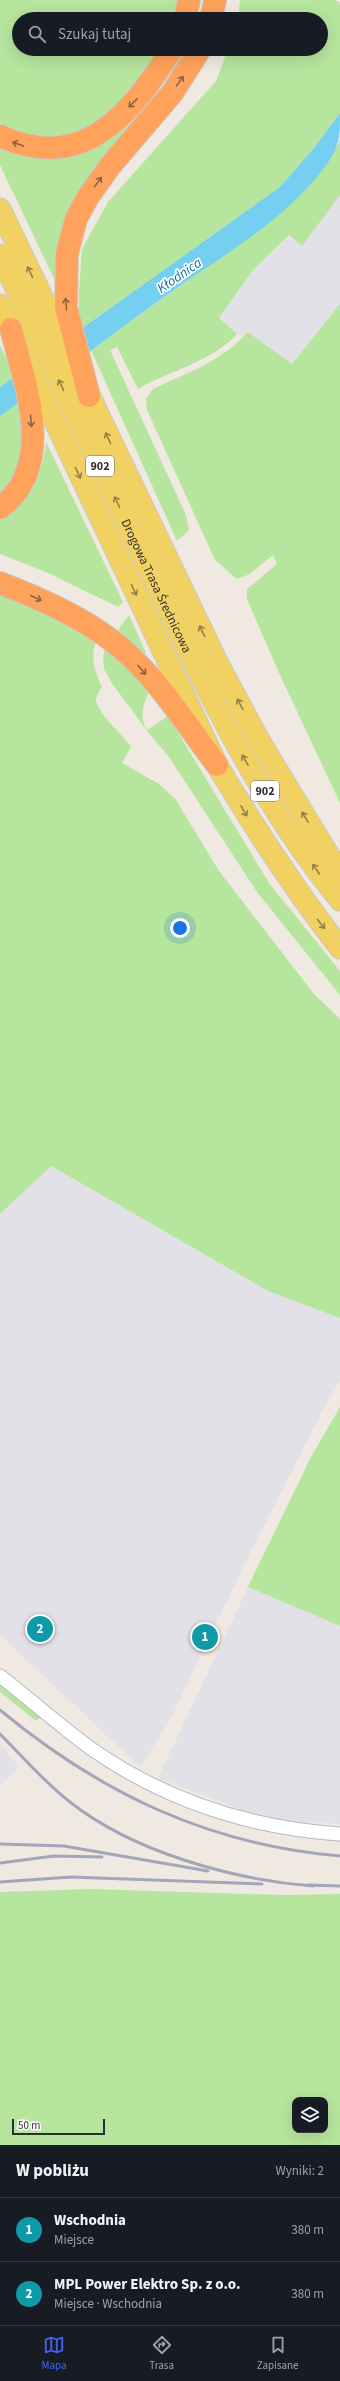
<!DOCTYPE html>
<html lang="pl">
<meta charset="utf-8">
<style>
:root{--surface:#171b24;--page:#20242c;--text:#f1f3f6;--muted:#9ea1a6;--line:#363941;--accent:#4264fb}
body{margin:0;font-family:"Source Sans 3",sans-serif;background:var(--page);color:var(--text)}
.controls{position:absolute;right:12px;bottom:12px;display:grid;overflow:hidden;border-radius:8px;box-shadow:0 4px 16px #0002}
.controls button{width:36px;height:36px;display:grid;place-items:center;padding:0;border:0;border-bottom:1px solid var(--line);background:var(--surface);color:var(--text);font:20px sans-serif}
.scale{position:absolute;left:12px;bottom:10px;width:93px;box-sizing:border-box;padding-left:4px;border:2px solid #2e2e2e;border-top:0;font-size:11px;line-height:14px;white-space:nowrap;color:#2e2e2e;-webkit-text-stroke:3px #fff;paint-order:stroke}
.you{position:absolute;left:180px;top:928px;width:14px;height:14px;margin:-10px;border:3px solid #fff;border-radius:50%;background:#1a73e8;box-shadow:0 0 0 6px #1a73e833}
.badge{display:grid;place-items:center;width:26px;height:26px;border-radius:50%;background:var(--accent);color:#fff;font-size:13px;font-weight:700}
.pin{position:absolute;translate:-50% -50%;border:2px solid #fff;box-shadow:0 1px 4px #0006}
.list{margin:0;padding:0;list-style:none}
h2{display:flex;justify-content:space-between;align-items:center;height:52px;margin:0;padding:0 16px;font-size:17px}
h2 small{font-size:13px;font-weight:400;color:var(--muted)}
.list li{display:grid;grid-template-columns:26px 1fr auto;gap:12px;align-items:center;box-sizing:border-box;height:64px;padding:0 16px;border-top:1px solid var(--line)}
.list b{display:block;font-size:15px;white-space:nowrap}
.list p{margin:0;font-size:13px;white-space:nowrap;color:var(--muted)}
.list em{font-size:13px;font-style:normal;color:var(--muted)}
.icon{flex:none;width:22px;height:22px;fill:none;stroke:currentColor;stroke-width:2;stroke-linecap:round;stroke-linejoin:round}
.map{position:relative;flex:none;width:340px;height:2145px;overflow:hidden}
.search{position:absolute;background:var(--surface);box-shadow:0 4px 16px #0002;left:12px;right:12px;top:12px;height:44px;display:flex;align-items:center;gap:10px;box-sizing:border-box;padding:0 14px;border-radius:22px;color:var(--muted);font-size:15px}
.sheet{height:180px;background:var(--surface)}
nav{display:flex;justify-content:space-around;align-items:center;box-sizing:border-box;height:56px;border-top:1px solid var(--line);background:var(--surface);font-size:11px;color:var(--muted)}
nav a{display:grid;justify-items:center;gap:2px}
nav .on{color:var(--accent)}
.map>svg:first-child{display:block}
.industrial{fill:#e3e1e8}
.green{fill:#b6e59e;fill-rule:evenodd}
.water{fill:#75cff0}
.lines{fill:none;stroke-linecap:round;stroke-linejoin:round}
.minor-casing{stroke:#b4b7c1;stroke-width:15}
.primary-casing{stroke:#c9c9c9;stroke-width:23}
.motorway-casing{stroke:#c9c9c9;stroke-width:24}
.minor{stroke:#fff;stroke-width:13}
.primary{stroke:#f2d163;stroke-width:21}
.motorway{stroke:#ffa35c;stroke-width:22}
.rail{stroke:#a3a6b8;stroke-width:3}
.oneway{stroke:#8c6343}
.oneway2{stroke:#908048}
.labels{text-anchor:middle;stroke-width:3.5;stroke-linejoin:round;paint-order:stroke}
.shield{fill:#fff;stroke:#6d6d6d;stroke-width:1}
.shield-label{font-size:12px;font-weight:bold;fill:#2e2e2e}
.street-label{font-size:13px;fill:#2e2e2e;stroke:#fff}
.water-label{font-size:14px;font-style:italic;fill:#0d6fa3;stroke:#fff}
</style>
<div class="map">
<svg width="340" height="2145" viewBox="0 0 340 2145">
<rect width="100%" height="100%" fill="#efe9e1"/>
<!-- industrial -->
<g class="industrial">
<path d="M 340,195 L 340,304 L 292,364 L 248,332 L 243,338 L 219,319 L 253,270 L 289,235 L 302,245 Z"/>
<path d="M 50,1166 L 268,1291 L 340,1318 L 340,1381 L 326,1404 L 248,1557 L 169,1722 L 140,1767 L 0,1635 L 0,1214 Z"/>
<path d="M 248,1587 L 340,1626 L 340,1824 L 268,1820 L 158,1778 Z"/>
<path d="M 0,1744 L 19,1767 L 0,1785 Z"/>
</g>
<!-- green -->
<g class="green">
<path d="M 0,0 L 184,0 L 180,19 L 19,19 L 19,49 L 166,49 L 108,118 L 68,137 L 33,137 L 15,131 L 0,123 Z"/>
<path d="M 240,0 L 335,0 L 340,3 L 340,113 L 314,148 L 280,187 L 257,206 L 83,328 L 79,311 L 79,292 L 82,249 L 108,202 L 216,81 L 228,49 L 321,49 L 321,19 L 238,19 Z"/>
<path d="M 140,113 L 143,116 L 81,194 L 56,283 L 0,165 L 0,143 C 15,146 54,157 67,156 C 97,153 120,133 140,113 Z"/>
<path d="M 340,140 L 340,195 L 302,246 L 289,235 L 253,270 L 219,318 L 237,334 C 212,362 170,370 138,389 L 117,347 L 110,350 L 186,515 L 189,530 L 177,541 L 91,350 C 123,327 154,303 187,281 C 248,239 303,207 340,140 Z"/>
<path d="M 340,304 L 340,803 L 279,673 L 247,599 L 247,589 L 277,564 L 273,555 L 250,574 L 237,579 L 215,560 L 147,410 L 146,399 L 153,389 C 187,373 222,361 248,332 L 292,364 Z"/>
<path d="M 0,345 L 15,376 L 0,387 Z"/>
<path d="M 23,400 L 27,455 L 0,498 L 0,416 Z"/>
<path d="M 46,442 L 123,602 L 118,607 L 46,572 L 0,554 L 0,520 C 30,504 43,473 46,442 Z"/>
<path d="M 0,592 L 56,616 L 96,641 C 90,658 95,671 102,687 C 100,690 97,695 96,698 C 95,711 123,735 131,747 L 122,763 L 159,784 L 176,800 L 219,871 L 314,994 L 340,1019 L 340,1318 L 268,1291 L 51,1166 L 0,1214 Z"/>
<path d="M 129,615 L 146,653 L 144,654 L 118,630 Z"/>
<path d="M 105,647 L 128,667 L 148,693 C 143,706 139,717 147,730 L 168,716 L 269,883 L 340,971 L 340,995 L 257,892 L 169,757 L 151,736 L 111,682 L 104,669 L 103,658 Z"/>
<path d="M 340,1407 L 340,1626 L 248,1587 L 311,1457 Z"/>
<path d="M 0,1683 L 40,1717 L 36,1721 L 0,1692 Z"/>
<path d="M 91,1889 L 284,1895 L 340,1894 L 340,2145 L 0,2145 L 0,1892 ZM 295,2100 L 325,2100 L 325,2130 L 295,2130 Z"/>
</g>
<!-- water -->
<path class="water" d="M 340,113 C 340,136 340,145 327,164 C 285,222 221,256 164,297 C 109,336 56,378 0,416 L 0,387 L 280,187 L 314,148 Z"/>
<g class="lines">
<defs>
<path id="minor" d="M 0,1676 C 31,1700 61,1727 93,1750 C 167,1801 251,1828 340,1834"/>
<g id="primary">
<path d="M 0,209 L 219,666 L 260,742 L 340,874"/>
<path id="s1" d="M 0,255 C 49,359 99,463 148,567 C 203,683 258,800 340,900"/>
<path d="M 0,305 L 217,765 C 255,829 295,890 340,948"/>
</g>
<g id="motorway">
<path d="M 185,19 L 189,0"/>
<path d="M 211,19 L 215,0"/>
<path d="M 0,136 C 83,174 131,114 172,49"/>
<path d="M 89,396 L 66,307 L 67,254 L 76,219 L 88,197 L 110,166 L 173,92 L 200,49"/>
<path d="M 0,508 C 57,466 25,384 11,329"/>
<path d="M 0,583 C 38,598 78,615 111,640 C 154,672 185,723 217,765"/>
</g>
</defs>
<!-- minor casing -->
<use href="#minor" class="minor-casing"/>
<!-- primary casing -->
<use href="#primary" class="primary-casing"/>
<!-- motorway casing -->
<use href="#motorway" class="motorway-casing"/>
<!-- minor -->
<use href="#minor" class="minor"/>
<!-- primary -->
<use href="#primary" class="primary"/>
<!-- motorway -->
<use href="#motorway" class="motorway"/>
<!-- rail -->
<g class="rail">
<path d="M 0,1710 C 100,1793 209,1845 340,1856"/>
<path d="M 0,1734 C 23,1757 44,1782 70,1802 C 133,1852 234,1880 313,1886"/>
<path d="M 0,1844 L 64,1846 L 208,1871"/>
<path d="M 0,1863 L 54,1856 L 102,1857"/>
<path d="M 0,1882 L 71,1877 L 262,1884"/>
<path d="M 308,1885 L 340,1886"/>
</g>
</g>
<!-- one-way arrows -->
<defs><path id="oneway-shaft" d="M-6 0H5M1.5-3L5.5 0L1.5 3" fill="none" stroke-width="1.6" stroke-linecap="round" stroke-linejoin="round"/></defs>
<g class="oneway">
<use href="#oneway-shaft" transform="translate(180 81) rotate(-55)"/>
<use href="#oneway-shaft" transform="translate(133 103) rotate(135)"/>
<use href="#oneway-shaft" transform="translate(18 144) rotate(-161)"/>
<use href="#oneway-shaft" transform="translate(98 182) rotate(-54)"/>
<use href="#oneway-shaft" transform="translate(66 304) rotate(-95)"/>
<use href="#oneway-shaft" transform="translate(31 421) rotate(86)"/>
<use href="#oneway-shaft" transform="translate(36 598) rotate(25)"/>
<use href="#oneway-shaft" transform="translate(142 670) rotate(49)"/>
</g>
<g class="oneway2">
<use href="#oneway-shaft" transform="translate(30 272) rotate(-115)"/>
<use href="#oneway-shaft" transform="translate(61 385) rotate(-115)"/>
<use href="#oneway-shaft" transform="translate(108 438) rotate(-115)"/>
<use href="#oneway-shaft" transform="translate(78 473) rotate(65)"/>
<use href="#oneway-shaft" transform="translate(117 502) rotate(-116)"/>
<use href="#oneway-shaft" transform="translate(134 590) rotate(65)"/>
<use href="#oneway-shaft" transform="translate(202 631) rotate(-116)"/>
<use href="#oneway-shaft" transform="translate(240 704) rotate(-118)"/>
<use href="#oneway-shaft" transform="translate(245 760) rotate(-121)"/>
<use href="#oneway-shaft" transform="translate(244 811) rotate(60)"/>
<use href="#oneway-shaft" transform="translate(305 817) rotate(-121)"/>
<use href="#oneway-shaft" transform="translate(316 869) rotate(-124)"/>
<use href="#oneway-shaft" transform="translate(321 924) rotate(52)"/>
</g>
<g class="labels">
<!-- shield labels -->
<g class="shield">
<rect x="86" y="456" width="28" height="20" rx="3"/>
<rect x="251" y="781" width="28" height="20" rx="3"/>
</g>
<g class="shield-label">
<text x="100" y="470">902</text>
<text x="265" y="795">902</text>
</g>
<!-- street labels -->
<g class="street-label">
<text dy="5" stroke="none"><textPath href="#s1" startOffset="366">Drogowa Trasa Średnicowa</textPath></text>
</g>
<!-- water labels -->
<g class="water-label">
<text transform="translate(179 275) rotate(-35)" y="5">Kłodnica</text>
</g>
</g>
</svg>
<div class="controls">
<button><svg class="icon" aria-label="layers" viewBox="0 0 24 24"><path d="M12 4l9 5-9 5-9-5zM3 14l9 5 9-5"/></svg></button>
</div>
<div class="scale">50 m</div>
<div class="you"></div>
<div class="pin badge" style="left:205px;top:1637px;background:#0f9aa8">1</div>
<div class="pin badge" style="left:40px;top:1629px;background:#0f9aa8">2</div>
<div class="search"><svg class="icon" aria-label="search" viewBox="0 0 24 24"><circle cx="10" cy="10" r="6"/><path d="M15 15l6 6"/></svg>Szukaj tutaj</div>
</div>
<section class="sheet">
<h2>W pobliżu<small>Wyniki: 2</small></h2>
<ul class="list">
<li><span class="badge" style="background:#0f9aa8">1</span><div><b>Wschodnia</b><p>Miejsce</p></div><em>380 m</em></li>
<li><span class="badge" style="background:#0f9aa8">2</span><div><b>MPL Power Elektro Sp. z o.o.</b><p>Miejsce · Wschodnia</p></div><em>380 m</em></li>
</ul>
</section>
<nav>
<a class="on"><svg class="icon" aria-label="map" viewBox="0 0 24 24"><path d="M3 6l6-2 6 2 6-2v14l-6 2-6-2-6 2zM9 4v14M15 6v14"/></svg>Mapa</a>
<a><svg class="icon" aria-label="directions" viewBox="0 0 24 24"><path d="M12 3l9 9-9 9-9-9zM9 14v-3h6M13 9l2 2-2 2"/></svg>Trasa</a>
<a><svg class="icon" aria-label="saved" viewBox="0 0 24 24"><path d="M7 4h10v16l-5-4-5 4z"/></svg>Zapisane</a>
</nav>
